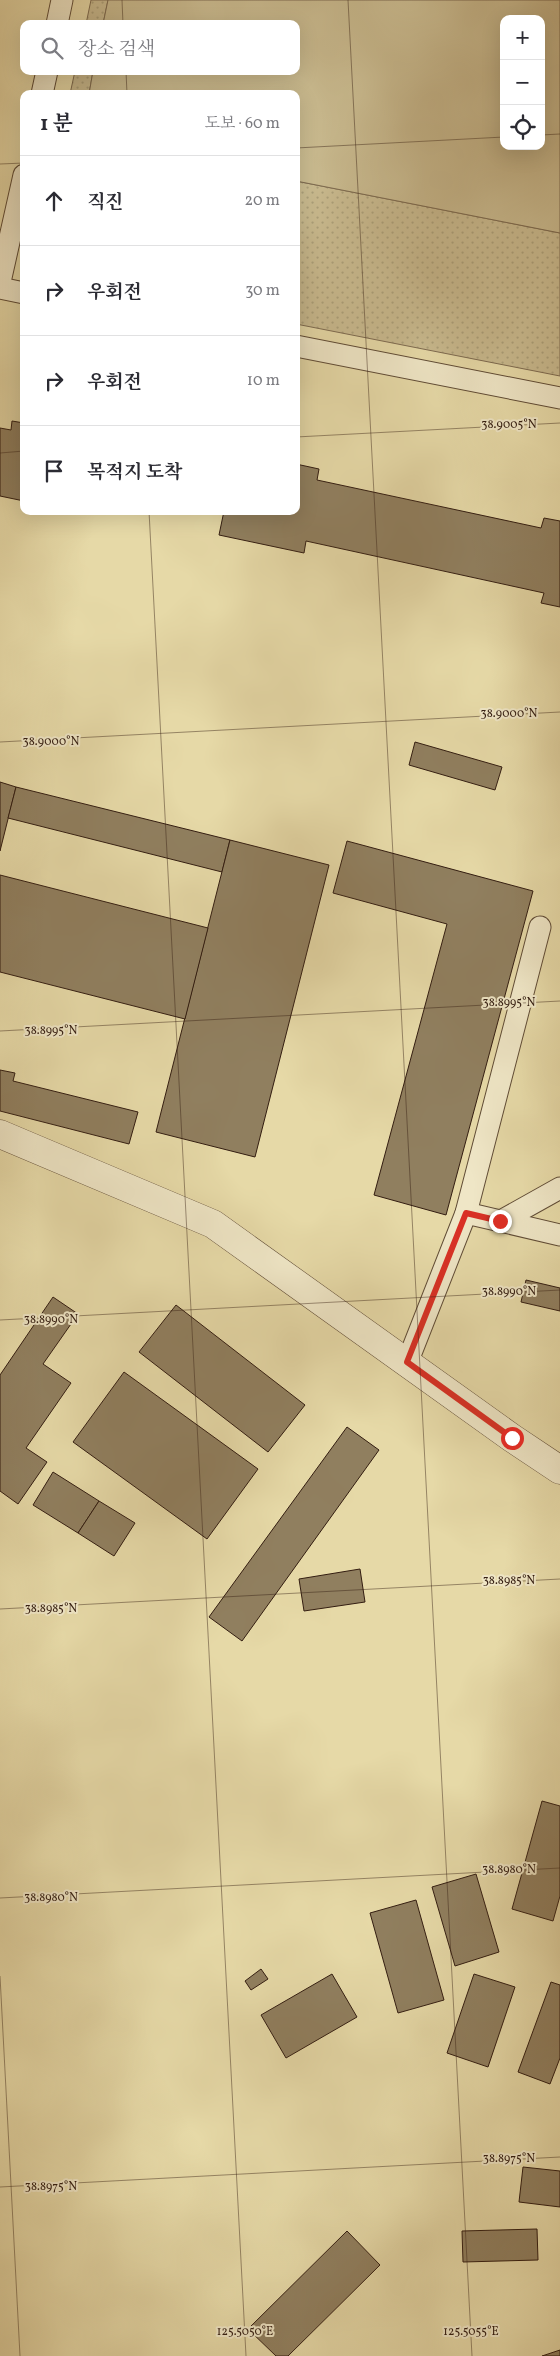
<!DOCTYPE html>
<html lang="ko">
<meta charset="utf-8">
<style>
:root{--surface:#fff;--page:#f2f2f3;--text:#2b2b33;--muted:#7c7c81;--line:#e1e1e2}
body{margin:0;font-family:Vollkorn,"Noto Serif KR",serif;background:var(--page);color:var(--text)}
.controls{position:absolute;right:15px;top:15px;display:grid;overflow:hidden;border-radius:10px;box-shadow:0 5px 20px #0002}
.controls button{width:45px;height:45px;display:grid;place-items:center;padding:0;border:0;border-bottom:1px solid var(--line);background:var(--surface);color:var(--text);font:25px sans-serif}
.stop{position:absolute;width:15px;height:15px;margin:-11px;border:4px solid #d93025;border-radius:50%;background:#fff}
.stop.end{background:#d93025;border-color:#fff;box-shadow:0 1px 5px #0008}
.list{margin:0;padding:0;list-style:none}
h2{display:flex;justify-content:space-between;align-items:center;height:65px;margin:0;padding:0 20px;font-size:21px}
h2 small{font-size:16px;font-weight:400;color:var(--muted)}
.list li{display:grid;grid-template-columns:32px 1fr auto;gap:15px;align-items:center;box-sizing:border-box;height:90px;padding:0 20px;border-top:1px solid var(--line)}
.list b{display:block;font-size:19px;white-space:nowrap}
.list em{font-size:16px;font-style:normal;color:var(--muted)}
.icon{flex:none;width:28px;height:28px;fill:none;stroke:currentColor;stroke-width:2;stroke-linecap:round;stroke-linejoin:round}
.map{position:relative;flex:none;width:560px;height:2356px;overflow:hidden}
.search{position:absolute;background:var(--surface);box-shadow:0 5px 20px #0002;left:20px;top:20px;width:280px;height:55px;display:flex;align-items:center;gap:12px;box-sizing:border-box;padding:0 18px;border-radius:10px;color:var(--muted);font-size:19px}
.panel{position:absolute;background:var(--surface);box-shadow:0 5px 20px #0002;left:20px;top:90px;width:280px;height:425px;border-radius:10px}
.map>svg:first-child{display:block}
.grass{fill:url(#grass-dots);stroke:#7e6b50}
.green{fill:#c8b98e;stroke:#7e6b50;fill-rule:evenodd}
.building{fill:#907f5f;stroke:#331d11}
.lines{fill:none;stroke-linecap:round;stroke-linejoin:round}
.lane-casing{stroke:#604c36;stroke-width:23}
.street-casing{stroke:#604c36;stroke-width:29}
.lane{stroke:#efe6c6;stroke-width:21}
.street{stroke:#efe6c6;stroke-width:28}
.route{stroke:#d93025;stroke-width:6}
.ticks{fill:none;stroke:#331d11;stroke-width:1;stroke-opacity:0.45}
.ticks-label{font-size:12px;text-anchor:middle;fill:#331d11;stroke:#efe6c6;stroke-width:4;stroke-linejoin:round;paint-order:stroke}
</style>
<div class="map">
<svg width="560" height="2356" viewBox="0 0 560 2356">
<defs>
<pattern id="grass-dots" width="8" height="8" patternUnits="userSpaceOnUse" patternTransform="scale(1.25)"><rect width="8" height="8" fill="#c8b98e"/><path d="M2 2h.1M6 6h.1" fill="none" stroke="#ac9f79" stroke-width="1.8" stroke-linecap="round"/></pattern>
</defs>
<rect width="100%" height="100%" fill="#e6d9a7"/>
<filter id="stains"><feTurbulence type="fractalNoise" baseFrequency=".004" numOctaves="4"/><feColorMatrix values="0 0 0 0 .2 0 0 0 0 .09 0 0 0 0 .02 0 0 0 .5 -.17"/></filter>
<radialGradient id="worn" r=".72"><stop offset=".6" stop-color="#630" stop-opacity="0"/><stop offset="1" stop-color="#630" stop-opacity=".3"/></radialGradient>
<!-- grass -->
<g class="grass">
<path d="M 91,0 L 108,0 L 103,24 L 86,24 Z"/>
<path d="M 75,71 L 93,71 L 89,94 L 70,94 Z"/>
<path d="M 296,181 L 560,233 L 560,376 L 296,324 Z"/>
</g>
<!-- green -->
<path class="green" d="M 108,0 L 560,0 L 560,233 L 296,181 L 296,94 L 89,94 L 93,71 L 296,71 L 296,24 L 103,24 ZM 504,19 L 541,19 L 541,146 L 504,146 Z"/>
<!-- building -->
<g class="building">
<path d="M 12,421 L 24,423 L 24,501 L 0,496 L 0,428 L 11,430 Z"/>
<path d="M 296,464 L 319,469 L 317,480 L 541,528 L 544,518 L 560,521 L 560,607 L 541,603 L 544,593 L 306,541 L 304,553 L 219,535 L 224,511 L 296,511 Z"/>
<path d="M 415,742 L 502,767 L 495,790 L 409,765 Z"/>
<path d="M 0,782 L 16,787 L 0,851 Z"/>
<path d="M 16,787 L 230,840 L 222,872 L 8,818 Z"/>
<path d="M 230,840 L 329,865 L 255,1157 L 156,1132 Z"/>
<path d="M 347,841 L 533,891 L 446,1215 L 374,1195 L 447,924 L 333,893 Z"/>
<path d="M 0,875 L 208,928 L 185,1019 L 0,972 Z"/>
<path d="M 0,1070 L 15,1073 L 13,1081 L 138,1112 L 129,1144 L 0,1111 Z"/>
<path d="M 526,1280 L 560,1288 L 560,1311 L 521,1302 Z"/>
<path d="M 53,1297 L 78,1314 L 43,1364 L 71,1383 L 26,1448 L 47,1462 L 18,1504 L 0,1491 L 0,1375 Z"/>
<path d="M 176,1305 L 305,1405 L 268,1452 L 139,1352 Z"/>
<path d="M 124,1372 L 258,1469 L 207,1539 L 73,1442 Z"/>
<path d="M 347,1427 L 379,1450 L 242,1641 L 209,1617 Z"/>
<path d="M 53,1472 L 99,1501 L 78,1533 L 33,1505 Z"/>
<path d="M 99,1501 L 135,1523 L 114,1556 L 78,1533 Z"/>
<path d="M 360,1569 L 365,1602 L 304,1611 L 299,1579 Z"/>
<path d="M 542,1801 L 560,1806 L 560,1896 L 553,1921 L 512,1909 Z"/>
<path d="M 476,1874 L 499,1952 L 455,1966 L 432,1887 Z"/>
<path d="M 416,1900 L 444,2000 L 398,2013 L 370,1913 Z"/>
<path d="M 261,1969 L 268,1979 L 251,1990 L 245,1981 Z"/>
<path d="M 332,1974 L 357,2017 L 286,2058 L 261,2015 Z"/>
<path d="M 474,1974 L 515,1987 L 488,2067 L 447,2053 Z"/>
<path d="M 551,1982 L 560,1985 L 560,2058 L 550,2084 L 518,2072 Z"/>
<path d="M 523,2167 L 560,2171 L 560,2207 L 519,2202 Z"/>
<path d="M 537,2229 L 538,2260 L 463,2262 L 462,2231 Z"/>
<path d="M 347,2231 L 380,2265 L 288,2356 L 276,2356 L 248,2329 Z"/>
<path d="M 560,2350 L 560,2356 L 542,2356 Z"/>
</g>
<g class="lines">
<defs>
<g id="lane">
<path d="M 57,24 L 62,0"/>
<path d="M 42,94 L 47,71"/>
<path d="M 0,282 L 24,175"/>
<path d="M 0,288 L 24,293"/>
<path d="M 296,346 L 560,398"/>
<path d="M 466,1213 L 560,1235"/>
<path d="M 501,1221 L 560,1188"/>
<path d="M 407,1363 L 466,1213 L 540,927"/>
</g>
<path id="street" d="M 0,1134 L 213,1224 L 512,1438 L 560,1470"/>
</defs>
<!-- lane casing -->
<use href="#lane" class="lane-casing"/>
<!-- street casing -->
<use href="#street" class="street-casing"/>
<!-- lane -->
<use href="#lane" class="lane"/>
<!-- street -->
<use href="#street" class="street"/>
</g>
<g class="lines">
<!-- route -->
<path class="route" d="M 500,1221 L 466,1213 L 407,1362 L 512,1438"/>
</g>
<!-- ticks -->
<path class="ticks" d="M 122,0 L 123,24M 348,0 L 472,2356M 126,71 L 127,94M 541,135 L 560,134M 296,148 L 504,137M 0,164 L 24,163M 296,437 L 560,423M 0,453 L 24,451M 149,511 L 246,2356M 0,742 L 560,712M 0,1031 L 560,1001M 0,1320 L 560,1290M 0,1609 L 560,1579M 0,1898 L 560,1868M 0,1976 L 20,2356M 0,2187 L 560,2157"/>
<g class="ticks-label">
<text x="509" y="428">38.9005°N</text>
<text x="509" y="717">38.9000°N</text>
<text x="51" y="745">38.9000°N</text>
<text x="509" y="1006">38.8995°N</text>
<text x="51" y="1034">38.8995°N</text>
<text x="509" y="1295">38.8990°N</text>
<text x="51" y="1323">38.8990°N</text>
<text x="509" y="1584">38.8985°N</text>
<text x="51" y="1612">38.8985°N</text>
<text x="509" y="1873">38.8980°N</text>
<text x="51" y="1901">38.8980°N</text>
<text x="509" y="2162">38.8975°N</text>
<text x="51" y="2190">38.8975°N</text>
<text x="245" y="2335">125.5050°E</text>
<text x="471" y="2335">125.5055°E</text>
</g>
<rect width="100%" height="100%" filter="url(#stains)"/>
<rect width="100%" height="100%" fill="url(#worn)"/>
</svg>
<div class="controls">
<button>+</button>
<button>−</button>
<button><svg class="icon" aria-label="locate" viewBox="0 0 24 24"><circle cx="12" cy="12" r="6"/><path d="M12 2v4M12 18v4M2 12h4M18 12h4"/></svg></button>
</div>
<div class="stop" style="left:512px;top:1438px"></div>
<div class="stop end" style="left:500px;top:1221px"></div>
<div class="search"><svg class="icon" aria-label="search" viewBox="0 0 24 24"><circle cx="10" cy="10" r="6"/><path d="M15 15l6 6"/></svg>장소 검색</div>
<section class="panel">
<h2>1 분<small>도보 · 60 m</small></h2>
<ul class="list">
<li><svg class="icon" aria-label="ahead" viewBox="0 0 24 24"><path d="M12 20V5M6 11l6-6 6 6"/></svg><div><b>직진</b></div><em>20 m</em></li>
<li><svg class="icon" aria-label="right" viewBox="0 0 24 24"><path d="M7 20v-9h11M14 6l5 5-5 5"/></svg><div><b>우회전</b></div><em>30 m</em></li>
<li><svg class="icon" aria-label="right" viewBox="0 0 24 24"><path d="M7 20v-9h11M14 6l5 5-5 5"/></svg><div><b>우회전</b></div><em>10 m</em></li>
<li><svg class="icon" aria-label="arrive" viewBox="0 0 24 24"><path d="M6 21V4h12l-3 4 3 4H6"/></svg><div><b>목적지 도착</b></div></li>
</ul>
</section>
</div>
